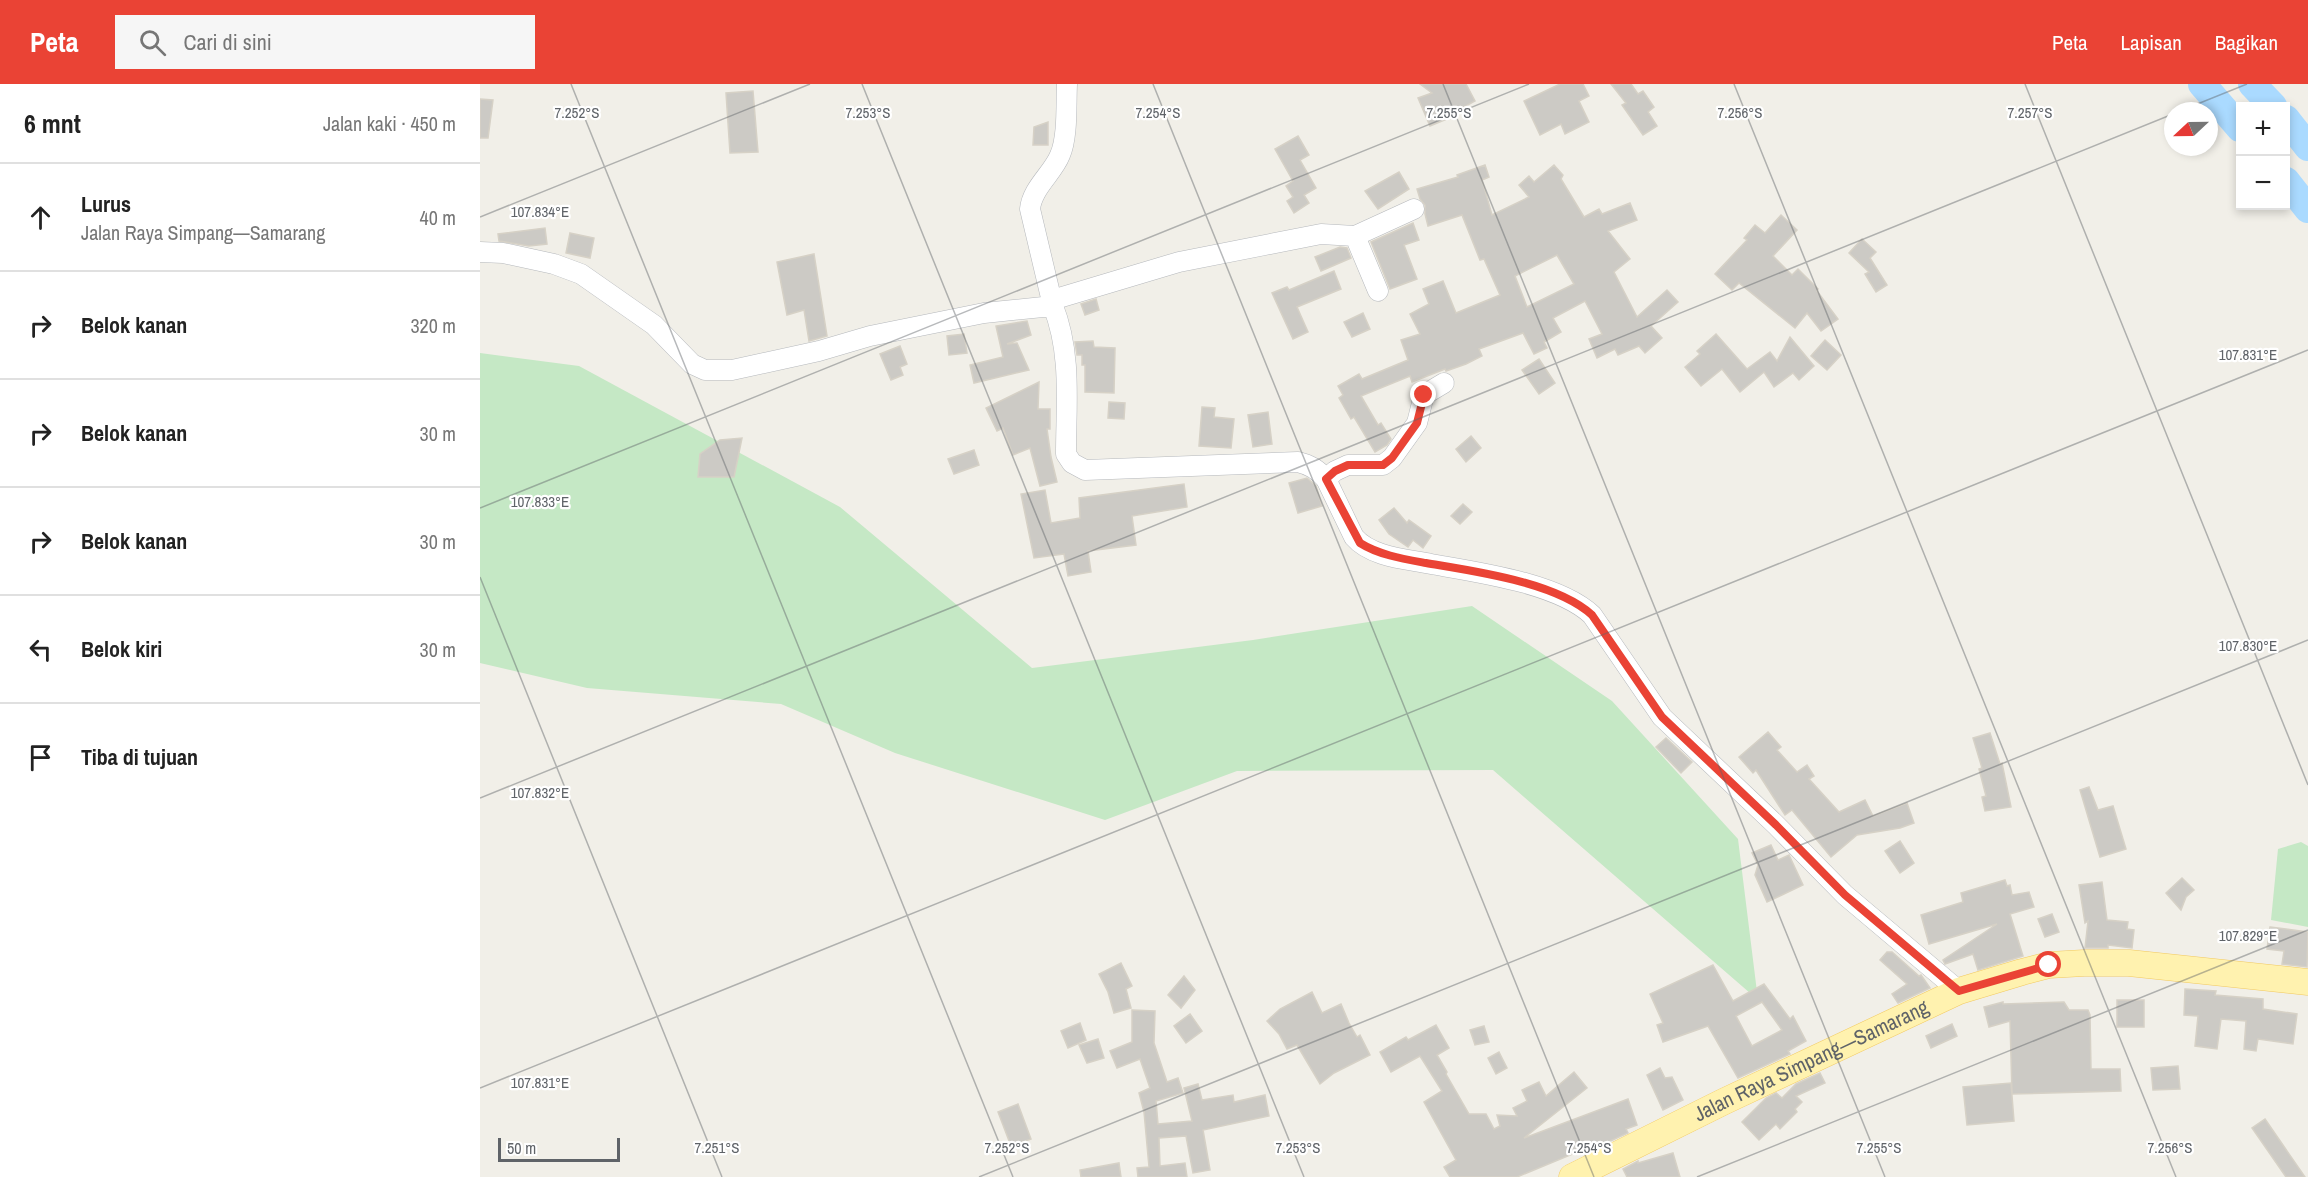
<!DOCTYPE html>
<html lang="id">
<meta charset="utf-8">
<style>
:root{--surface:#fff;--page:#f6f6f6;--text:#222;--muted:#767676;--line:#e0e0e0;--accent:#ea4335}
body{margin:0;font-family:"Archivo Narrow",sans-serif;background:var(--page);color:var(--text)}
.controls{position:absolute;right:18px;top:18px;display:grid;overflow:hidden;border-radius:0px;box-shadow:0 3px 9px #0003}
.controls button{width:54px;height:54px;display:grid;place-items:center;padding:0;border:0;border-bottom:2px solid var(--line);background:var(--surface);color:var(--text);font:30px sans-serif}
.compass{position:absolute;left:1684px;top:18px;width:54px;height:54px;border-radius:50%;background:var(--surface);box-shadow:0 3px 9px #0003;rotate:248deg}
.scale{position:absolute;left:18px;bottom:15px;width:122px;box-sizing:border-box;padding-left:6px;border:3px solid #5f6368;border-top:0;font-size:16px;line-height:21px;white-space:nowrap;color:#5f6368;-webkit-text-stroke:4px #fff;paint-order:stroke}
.stop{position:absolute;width:18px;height:18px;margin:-14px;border:4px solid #ea4335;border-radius:50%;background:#fff}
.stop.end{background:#ea4335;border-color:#fff;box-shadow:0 2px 6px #0008}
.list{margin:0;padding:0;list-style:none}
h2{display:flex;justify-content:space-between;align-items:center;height:78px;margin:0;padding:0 24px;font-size:26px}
h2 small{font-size:20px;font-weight:400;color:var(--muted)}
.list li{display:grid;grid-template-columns:39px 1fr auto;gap:18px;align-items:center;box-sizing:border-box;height:108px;padding:0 24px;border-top:2px solid var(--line)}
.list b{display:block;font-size:22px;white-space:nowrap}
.list p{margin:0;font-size:20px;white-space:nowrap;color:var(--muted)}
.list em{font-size:20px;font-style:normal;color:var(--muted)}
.icon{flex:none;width:33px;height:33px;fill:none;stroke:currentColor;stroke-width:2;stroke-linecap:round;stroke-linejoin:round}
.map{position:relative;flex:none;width:1828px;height:1093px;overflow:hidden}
header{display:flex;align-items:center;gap:36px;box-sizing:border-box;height:84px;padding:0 30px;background:var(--accent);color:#fff}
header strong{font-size:28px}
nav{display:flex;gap:33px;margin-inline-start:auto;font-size:21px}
.search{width:420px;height:54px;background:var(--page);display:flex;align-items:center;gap:15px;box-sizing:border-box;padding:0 21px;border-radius:0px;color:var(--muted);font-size:22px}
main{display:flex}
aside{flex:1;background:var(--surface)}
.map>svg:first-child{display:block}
.green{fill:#c5e8c5}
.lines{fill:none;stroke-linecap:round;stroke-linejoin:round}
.river{stroke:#aadaff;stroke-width:28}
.building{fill:#cccac5;stroke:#d6d1c6;stroke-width:1.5;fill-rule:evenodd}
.minor-casing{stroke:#b5b8bc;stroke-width:21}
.major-casing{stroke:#f2c960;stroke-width:27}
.minor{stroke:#fff;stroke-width:20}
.major{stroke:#fff2af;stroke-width:26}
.route{stroke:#ea4335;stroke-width:8}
.ticks{fill:none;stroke:#5f6368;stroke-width:1.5;stroke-opacity:0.45}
.labels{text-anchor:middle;stroke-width:4.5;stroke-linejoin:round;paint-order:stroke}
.street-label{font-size:21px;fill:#5f6368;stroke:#fff}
.ticks-label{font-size:15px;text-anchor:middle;fill:#5f6368;stroke:#fff;stroke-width:4.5;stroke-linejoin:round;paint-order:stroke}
</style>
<header>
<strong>Peta</strong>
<div class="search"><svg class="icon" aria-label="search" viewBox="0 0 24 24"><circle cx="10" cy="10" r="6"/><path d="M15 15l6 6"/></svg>Cari di sini</div>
<nav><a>Peta</a><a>Lapisan</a><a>Bagikan</a></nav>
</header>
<main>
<aside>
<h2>6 mnt<small>Jalan kaki · 450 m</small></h2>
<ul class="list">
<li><svg class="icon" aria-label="ahead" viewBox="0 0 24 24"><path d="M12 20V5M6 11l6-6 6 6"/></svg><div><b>Lurus</b><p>Jalan Raya Simpang—Samarang</p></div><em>40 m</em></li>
<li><svg class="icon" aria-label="right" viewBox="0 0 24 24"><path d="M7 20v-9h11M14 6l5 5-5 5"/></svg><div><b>Belok kanan</b></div><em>320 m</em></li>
<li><svg class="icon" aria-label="right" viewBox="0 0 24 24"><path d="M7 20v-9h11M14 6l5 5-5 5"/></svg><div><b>Belok kanan</b></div><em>30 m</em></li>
<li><svg class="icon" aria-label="right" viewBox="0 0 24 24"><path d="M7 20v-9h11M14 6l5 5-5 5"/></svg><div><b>Belok kanan</b></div><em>30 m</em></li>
<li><svg class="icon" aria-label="left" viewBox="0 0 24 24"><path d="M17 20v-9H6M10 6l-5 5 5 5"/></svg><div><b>Belok kiri</b></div><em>30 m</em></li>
<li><svg class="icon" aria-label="arrive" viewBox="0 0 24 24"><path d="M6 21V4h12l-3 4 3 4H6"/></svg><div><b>Tiba di tujuan</b></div></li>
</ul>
</aside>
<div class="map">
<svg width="1828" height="1093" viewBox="0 0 1828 1093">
<rect width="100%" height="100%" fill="#f1efe8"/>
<!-- green -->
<g class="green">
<path d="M 0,269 L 99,282 L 360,423 L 552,584 L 773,556 L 992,522 L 1132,617 L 1258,755 L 1278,916 L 1013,686 L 757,687 L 625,736 L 415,669 L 301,620 L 107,604 L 0,579 Z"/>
<path d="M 1821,758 L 1828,762 L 1828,843 L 1791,836 L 1798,765 Z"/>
</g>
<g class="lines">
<!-- river -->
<g class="river">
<path d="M 1722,0 L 1760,44"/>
<path d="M 1772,0 L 1793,22"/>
<path d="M 1806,35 L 1828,63"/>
<path d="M 1806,97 L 1828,125"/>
</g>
</g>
<!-- building -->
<g class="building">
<path d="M 940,0 L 986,0 L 995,17 L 973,29 L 974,32 L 950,42 L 938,14 L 952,9 Z"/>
<path d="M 1080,0 L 1103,0 L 1109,12 L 1099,17 L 1109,38 L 1085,50 L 1081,40 L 1060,51 L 1044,17 Z"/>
<path d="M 1131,0 L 1151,0 L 1158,10 L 1163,7 L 1174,23 L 1168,28 L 1177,42 L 1163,51 L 1142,21 L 1146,19 Z"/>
<path d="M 273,7 L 278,68 L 250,69 L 246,9 Z"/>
<path d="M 0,15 L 13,16 L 8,54 L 0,54 Z"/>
<path d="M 568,38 L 568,61 L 553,61 L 554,43 Z"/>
<path d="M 818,52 L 829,71 L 820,76 L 836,104 L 824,111 L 829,119 L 814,129 L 807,117 L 813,113 L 806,102 L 813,97 L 795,65 Z"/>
<path d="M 1005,81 L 1009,93 L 1002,96 L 1012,131 L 1049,113 L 1039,101 L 1049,92 L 1054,98 L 1074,81 L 1083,91 L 1081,95 L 1104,133 L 1119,125 L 1122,130 L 1150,119 L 1157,136 L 1128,147 L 1150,175 L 1134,188 L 1157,233 L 1187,206 L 1198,218 L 1171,242 L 1182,254 L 1165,269 L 1159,262 L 1138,271 L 1135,265 L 1117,274 L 1109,255 L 1122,250 L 1105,217 L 1073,234 L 1081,248 L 1064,258 L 1067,264 L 1054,270 L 1043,249 L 999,265 L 1002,272 L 986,280 L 966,287 L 965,285 L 932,298 L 930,292 L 881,312 L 898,341 L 901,339 L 911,355 L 907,361 L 895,368 L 874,333 L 871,335 L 859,314 L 863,311 L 858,302 L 879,290 L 882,295 L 928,276 L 921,256 L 940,250 L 930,230 L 949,220 L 943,205 L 963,197 L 976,229 L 1020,211 L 1004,175 L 1000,176 L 982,131 L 948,142 L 945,130 L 945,121 L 940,115 L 937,105 L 978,93 L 977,91 ZM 1077,171 L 1094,200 L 1047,223 L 1035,192 Z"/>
<path d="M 919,88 L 929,105 L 898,125 L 885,107 Z"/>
<path d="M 1301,131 L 1317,146 L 1293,172 L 1312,191 L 1318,185 L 1338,205 L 1337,207 L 1358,235 L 1341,247 L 1327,229 L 1315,244 L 1259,199 L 1252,206 L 1235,190 L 1267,156 L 1264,154 L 1275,141 L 1285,149 Z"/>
<path d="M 933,139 L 939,156 L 924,161 L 937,195 L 910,205 L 891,158 Z"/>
<path d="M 65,144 L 67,160 L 49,162 L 19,157 L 18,150 Z"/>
<path d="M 90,149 L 114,154 L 110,174 L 86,169 Z"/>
<path d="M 1382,155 L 1396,168 L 1390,174 L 1407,201 L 1396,208 L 1385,190 L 1389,188 L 1369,169 Z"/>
<path d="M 860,163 L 867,164 L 871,174 L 841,187 L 835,173 Z"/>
<path d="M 334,170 L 347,252 L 329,257 L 324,226 L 307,231 L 297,178 Z"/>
<path d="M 854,187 L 861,205 L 817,223 L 828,248 L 813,255 L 792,209 L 807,203 L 809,206 Z"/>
<path d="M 616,215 L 619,226 L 605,231 L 601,220 Z"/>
<path d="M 883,229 L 890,245 L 872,253 L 864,238 Z"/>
<path d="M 547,237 L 551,251 L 527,260 L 537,259 L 549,286 L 494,299 L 490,281 L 523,273 L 516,242 Z"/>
<path d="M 484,250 L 487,269 L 469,271 L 467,252 Z"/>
<path d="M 1236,250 L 1267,285 L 1290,268 L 1297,277 L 1310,253 L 1334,282 L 1319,296 L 1313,289 L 1294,303 L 1284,288 L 1260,308 L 1242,285 L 1221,302 L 1205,283 L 1220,270 L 1217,267 Z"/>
<path d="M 1345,256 L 1361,271 L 1347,286 L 1331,272 Z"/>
<path d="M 613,257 L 614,263 L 635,264 L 634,309 L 605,308 L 605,281 L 602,281 L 602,271 L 597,271 L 595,258 Z"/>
<path d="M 420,262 L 427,280 L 420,283 L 423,291 L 411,296 L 400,270 Z"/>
<path d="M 1059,275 L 1075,299 L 1059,310 L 1042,286 Z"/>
<path d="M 559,298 L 558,325 L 570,325 L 570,345 L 567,345 L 571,373 L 577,398 L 560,402 L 550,364 L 533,371 L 523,344 L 517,347 L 506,324 Z"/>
<path d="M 629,318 L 645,319 L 644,335 L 628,334 Z"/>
<path d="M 722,323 L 735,324 L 734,333 L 754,335 L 751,364 L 719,362 Z"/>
<path d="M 788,328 L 792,360 L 773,363 L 768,331 Z"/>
<path d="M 991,352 L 1001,364 L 986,378 L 976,365 Z"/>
<path d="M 262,354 L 254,393 L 218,393 L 220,370 L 240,356 Z"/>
<path d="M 494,366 L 499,381 L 474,390 L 468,375 Z"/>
<path d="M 827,394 L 836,402 L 842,422 L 818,429 L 809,399 Z"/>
<path d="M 704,400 L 707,423 L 652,432 L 656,461 L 608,467 L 611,488 L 588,492 L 584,470 L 554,474 L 541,410 L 565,406 L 571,439 L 600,434 L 599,414 Z"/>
<path d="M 983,420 L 992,428 L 980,440 L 971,432 Z"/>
<path d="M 914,424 L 927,439 L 929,436 L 951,452 L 943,464 L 933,456 L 928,463 L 909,450 L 899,436 Z"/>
<path d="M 1288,648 L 1301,663 L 1297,666 L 1317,688 L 1327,681 L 1334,692 L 1329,695 L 1359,728 L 1385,716 L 1393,732 L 1427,719 L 1434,739 L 1420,744 L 1377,751 L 1351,773 L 1312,726 L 1305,731 L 1276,686 L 1273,689 L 1259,673 Z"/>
<path d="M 1510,649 L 1520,680 L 1522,679 L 1531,723 L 1505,727 L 1502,713 L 1506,712 L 1499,685 L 1502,684 L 1493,654 Z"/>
<path d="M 1186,654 L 1212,678 L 1201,689 L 1176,663 Z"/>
<path d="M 1609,703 L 1618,726 L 1633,722 L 1646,765 L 1620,773 L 1600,706 Z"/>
<path d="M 1420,757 L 1434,779 L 1420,789 L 1405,767 Z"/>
<path d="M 1291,761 L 1298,776 L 1309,771 L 1323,801 L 1287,818 L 1275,791 L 1278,781 L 1272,769 Z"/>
<path d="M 1702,794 L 1714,806 L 1706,813 L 1701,826 L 1686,809 Z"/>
<path d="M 1525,796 L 1527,802 L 1530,801 L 1532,811 L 1549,808 L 1554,823 L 1530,830 L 1543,872 L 1498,886 L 1493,870 L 1465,880 L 1463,876 L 1517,840 L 1449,860 L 1441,831 L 1483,818 L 1481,809 Z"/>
<path d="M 1622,798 L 1627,836 L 1648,838 L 1647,845 L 1654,846 L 1652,864 L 1628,861 L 1628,864 L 1605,864 L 1608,837 L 1605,839 L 1599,801 Z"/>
<path d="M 1572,830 L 1579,848 L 1565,853 L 1558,835 Z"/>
<path d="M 1790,843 L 1828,848 L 1827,883 L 1802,880 L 1804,867 L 1787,865 Z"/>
<path d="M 1407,868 L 1412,868 L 1439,892 L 1441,891 L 1450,904 L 1418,919 L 1412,910 L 1427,900 L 1400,876 Z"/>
<path d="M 641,879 L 652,902 L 646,905 L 651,924 L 634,929 L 628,908 L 619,890 Z"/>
<path d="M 1233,881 L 1253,917 L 1284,900 L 1310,935 L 1313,932 L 1326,957 L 1308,967 L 1310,970 L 1258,994 L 1228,942 L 1183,958 L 1177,941 L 1183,939 L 1170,910 ZM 1282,918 L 1302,946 L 1272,962 L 1256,932 Z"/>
<path d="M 704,892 L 715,906 L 701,924 L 688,911 Z"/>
<path d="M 1705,905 L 1736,907 L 1735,911 L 1783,915 L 1783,925 L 1817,930 L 1813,960 L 1778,955 L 1776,967 L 1764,965 L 1766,937 L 1741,935 L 1737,965 L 1715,962 L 1718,932 L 1704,931 Z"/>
<path d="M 832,908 L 842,929 L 861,920 L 869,939 L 877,953 L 880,951 L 890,971 L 854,989 L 840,1000 L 817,961 L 807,965 L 799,950 L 787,937 L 800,925 Z"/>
<rect x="1637" y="916" width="27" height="27"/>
<path d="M 1523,918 L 1523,920 L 1584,918 L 1589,926 L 1608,926 L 1610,931 L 1611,985 L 1640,985 L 1641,1007 L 1532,1010 L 1530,937 L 1509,943 L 1504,923 Z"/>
<path d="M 652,926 L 675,927 L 674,959 L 687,998 L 698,994 L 703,1009 L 676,1017 L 678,1040 L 712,1037 L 704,1004 L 718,1000 L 722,1016 L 753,1011 L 754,1018 L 785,1011 L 789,1032 L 723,1046 L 730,1086 L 713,1089 L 706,1052 L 679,1054 L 680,1082 L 705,1079 L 707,1093 L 658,1093 L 657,1084 L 669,1083 L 664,1028 L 659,1009 L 670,1004 L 660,975 L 637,984 L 630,967 L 652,958 Z"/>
<path d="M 710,930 L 722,947 L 706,959 L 694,942 Z"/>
<path d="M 600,939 L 606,956 L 588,964 L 581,947 Z"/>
<path d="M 1472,940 L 1477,952 L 1451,964 L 1446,952 Z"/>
<path d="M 956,941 L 969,964 L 957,971 L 967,988 L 966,990 L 989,1030 L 1006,1030 L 1014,1045 L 1020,1042 L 1017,1031 L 1037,1032 L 1033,1024 L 1047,1017 L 1042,1006 L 1059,998 L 1066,1012 L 1094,988 L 1107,1004 L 1044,1054 L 1148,1015 L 1157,1041 L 1146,1045 L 1148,1049 L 1126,1059 L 1102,1067 L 1102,1066 L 1037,1093 L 970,1093 L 964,1083 L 976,1076 L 944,1018 L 962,1007 L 940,972 L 911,988 L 900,968 L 926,953 L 928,956 Z"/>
<path d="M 1004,942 L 1009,958 L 995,961 L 990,946 Z"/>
<path d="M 618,955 L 624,974 L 607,979 L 599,961 Z"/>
<path d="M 1019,968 L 1027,984 L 1016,990 L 1008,974 Z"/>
<path d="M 1698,982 L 1700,1005 L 1673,1006 L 1671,984 Z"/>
<path d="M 1180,984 L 1185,994 L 1192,993 L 1203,1016 L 1183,1026 L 1167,991 Z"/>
<path d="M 1340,989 L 1345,999 L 1316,1012 L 1322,1018 L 1315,1025 L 1317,1028 L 1300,1045 L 1296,1040 L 1279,1056 L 1262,1038 L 1286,1014 L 1296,1009 L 1302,1014 L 1316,1000 Z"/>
<path d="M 1531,999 L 1534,1037 L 1487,1041 L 1483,1003 Z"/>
<path d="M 538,1020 L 551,1055 L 531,1062 L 518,1028 Z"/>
<path d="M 1785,1035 L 1825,1093 L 1806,1093 L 1772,1044 Z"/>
<path d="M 1193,1069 L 1200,1093 L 1147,1093 L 1143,1085 L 1158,1077 L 1158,1079 Z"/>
<path d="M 639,1079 L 641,1093 L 601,1093 L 600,1086 Z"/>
</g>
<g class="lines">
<defs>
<g id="minor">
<path d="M 875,152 L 934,125"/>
<path d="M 0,168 L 23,169 L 74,180 L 101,190 L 174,241 L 212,280 L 225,286 L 252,286 L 339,267 L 390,252 L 504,229 L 573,222 C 592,270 586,320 586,370 L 592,379 L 605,386 L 818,378 C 830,381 837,385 846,395 L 874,453 C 891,473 926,475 951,480 C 996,488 1078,499 1112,531 L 1182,633 L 1296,741 L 1365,811 L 1479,907"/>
<path d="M 572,216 L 699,178 L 841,150 L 875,152 L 898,207"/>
<path d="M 573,222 L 550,125 C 552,104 573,89 580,71 C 588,53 586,20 587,0"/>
<path d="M 846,395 L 855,387 L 868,381 L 903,381 L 912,374 L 937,339 L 944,311 L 964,299"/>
</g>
<g id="major">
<path id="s1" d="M 1092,1093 L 1245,1017 L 1479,907 L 1542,888 L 1569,881 L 1604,879 L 1649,879 L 1828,898"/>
</g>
</defs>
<!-- minor casing -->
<use href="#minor" class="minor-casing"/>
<!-- major casing -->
<use href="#major" class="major-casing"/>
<!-- minor -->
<use href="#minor" class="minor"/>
<!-- major -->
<use href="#major" class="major"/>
</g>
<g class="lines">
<!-- route -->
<path class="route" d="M 944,311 L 937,339 L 912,374 L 903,381 L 868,381 L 855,387 L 846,395 L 880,459 C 899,471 924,475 946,479 C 993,487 1076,498 1112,531 L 1182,633 L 1296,741 L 1365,811 L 1479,907 L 1569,881"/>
</g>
<!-- ticks -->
<path class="ticks" d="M 91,0 L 533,1093M 382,0 L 824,1093M 673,0 L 1114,1093M 963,0 L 1405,1093M 1254,0 L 1696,1093M 1545,0 L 1828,701M 1700,27 L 1767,0M 0,133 L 330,0M 0,424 L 1049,0M 0,493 L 242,1093M 0,714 L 1693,30M 0,1004 L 1828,266M 499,1093 L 1828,556M 1217,1093 L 1828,846"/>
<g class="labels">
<!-- street labels -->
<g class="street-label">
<text dy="7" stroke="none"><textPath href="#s1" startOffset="266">Jalan Raya Simpang—Samarang</textPath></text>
</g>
</g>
<g class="ticks-label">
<text x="97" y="34">7.252°S</text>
<text x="678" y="34">7.254°S</text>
<text x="1260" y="34">7.256°S</text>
<text x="1550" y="34">7.257°S</text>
<text x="388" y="34">7.253°S</text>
<text x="969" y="34">7.255°S</text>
<text x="60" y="133">107.834°E</text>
<text x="1768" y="276">107.831°E</text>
<text x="60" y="423">107.833°E</text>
<text x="1768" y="567">107.830°E</text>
<text x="60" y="714">107.832°E</text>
<text x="1768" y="857">107.829°E</text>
<text x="60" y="1004">107.831°E</text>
<text x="237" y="1069">7.251°S</text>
<text x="527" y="1069">7.252°S</text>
<text x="818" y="1069">7.253°S</text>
<text x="1109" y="1069">7.254°S</text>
<text x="1399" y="1069">7.255°S</text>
<text x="1690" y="1069">7.256°S</text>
</g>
</svg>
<div class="controls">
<button>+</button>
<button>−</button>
</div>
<svg class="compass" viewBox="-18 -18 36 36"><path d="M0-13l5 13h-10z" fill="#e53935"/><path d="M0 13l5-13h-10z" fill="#767676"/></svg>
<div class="scale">50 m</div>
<div class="stop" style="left:1569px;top:881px"></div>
<div class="stop end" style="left:944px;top:311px"></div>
</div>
</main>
